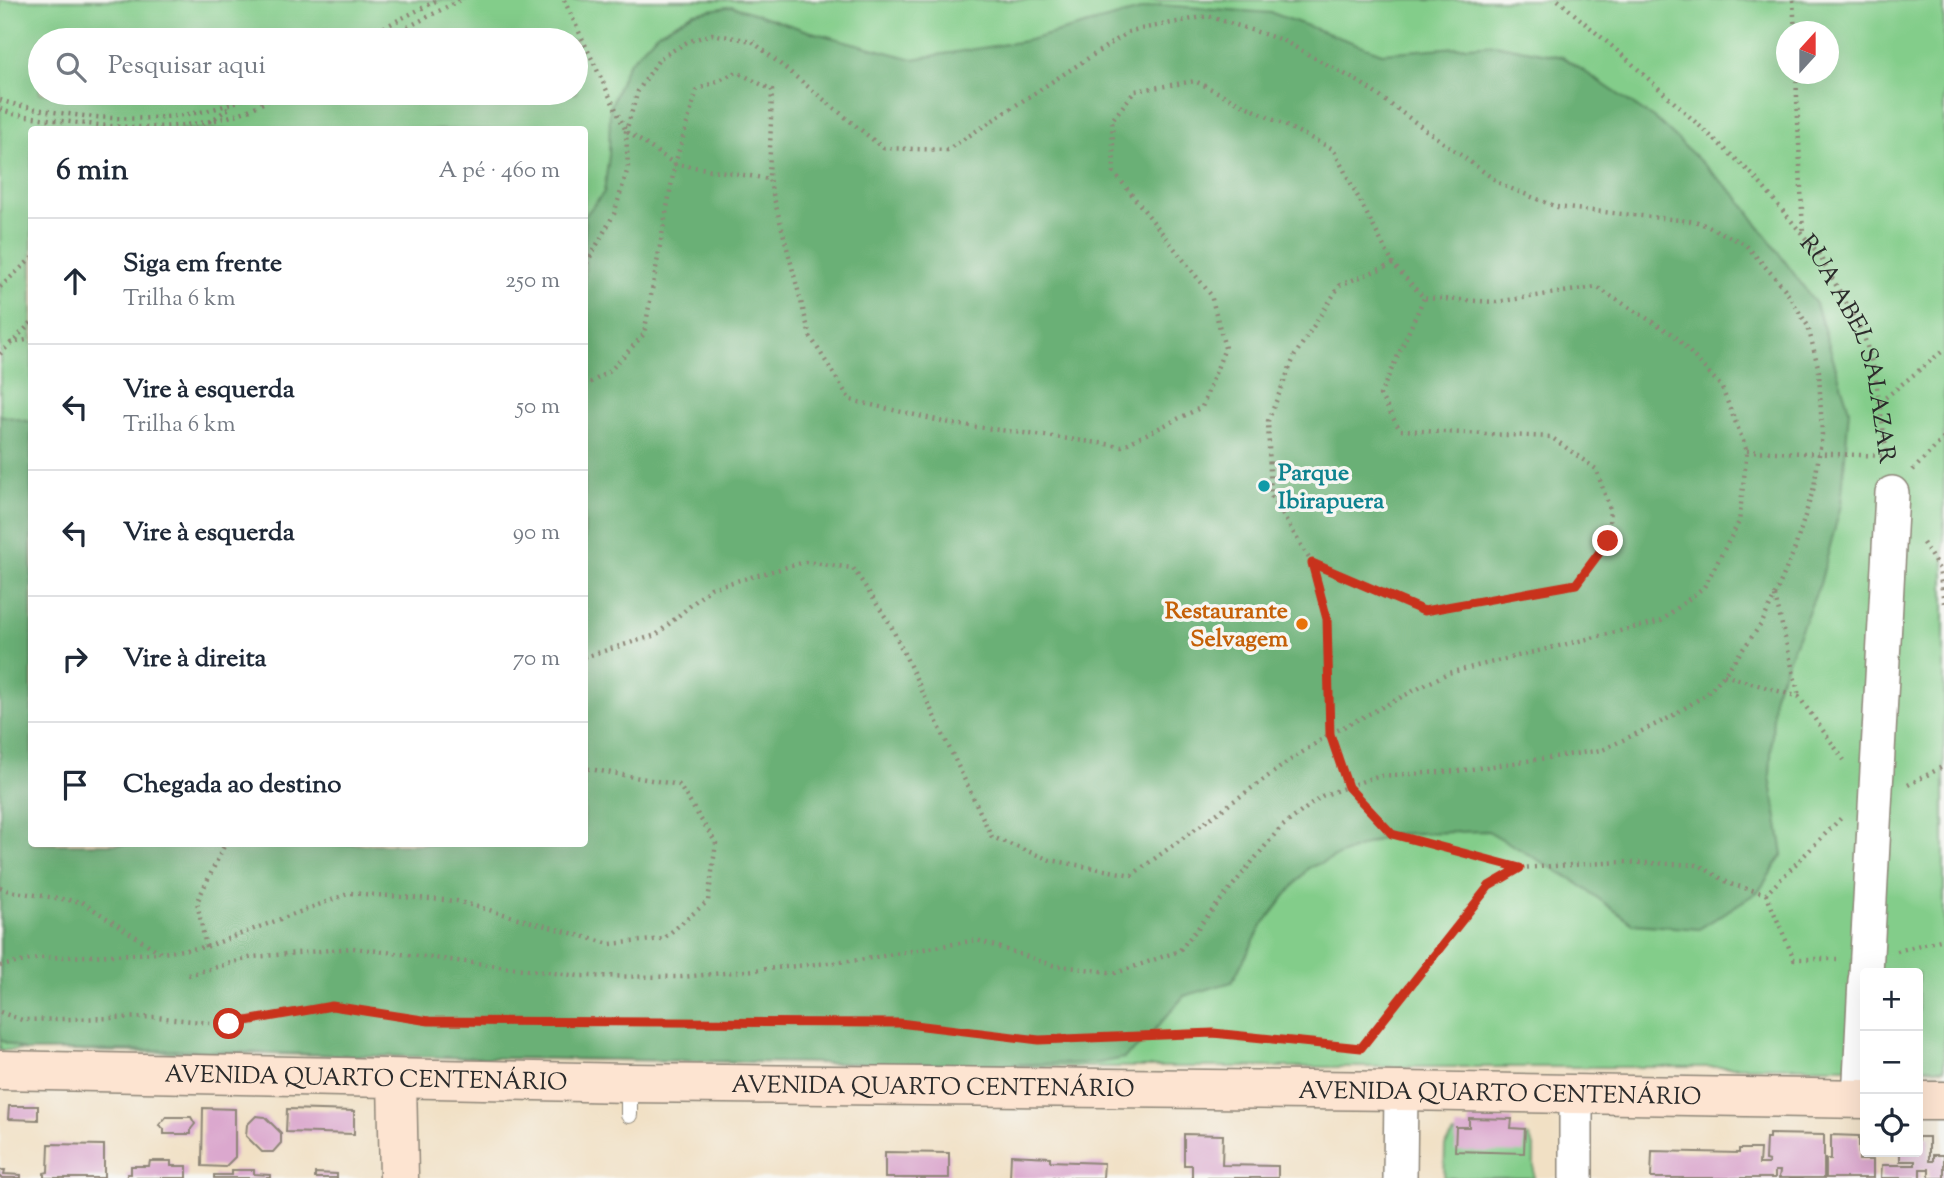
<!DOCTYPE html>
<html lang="pt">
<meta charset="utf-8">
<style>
:root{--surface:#fff;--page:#f6f6f7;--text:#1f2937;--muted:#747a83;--line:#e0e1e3}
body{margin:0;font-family:"Sorts Mill Goudy",serif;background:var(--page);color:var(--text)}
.controls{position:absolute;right:21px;bottom:21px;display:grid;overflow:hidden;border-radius:7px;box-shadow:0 7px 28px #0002}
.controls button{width:63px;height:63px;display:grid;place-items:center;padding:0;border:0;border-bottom:2px solid var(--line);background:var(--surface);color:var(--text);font:35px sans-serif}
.compass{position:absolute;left:1776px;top:21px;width:63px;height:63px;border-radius:50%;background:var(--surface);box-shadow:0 7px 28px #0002;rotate:21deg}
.stop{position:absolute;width:21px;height:21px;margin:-16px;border:5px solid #c8321e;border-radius:50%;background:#fff}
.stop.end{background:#c8321e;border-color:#fff;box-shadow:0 2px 7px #0008}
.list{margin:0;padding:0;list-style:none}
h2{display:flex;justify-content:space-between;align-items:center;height:91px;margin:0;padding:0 28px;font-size:30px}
h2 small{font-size:23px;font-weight:400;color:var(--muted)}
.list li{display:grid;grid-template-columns:46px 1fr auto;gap:21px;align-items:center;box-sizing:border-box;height:126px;padding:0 28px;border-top:2px solid var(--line)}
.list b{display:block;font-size:26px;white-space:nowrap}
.list p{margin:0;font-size:23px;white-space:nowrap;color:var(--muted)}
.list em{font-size:23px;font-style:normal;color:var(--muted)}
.icon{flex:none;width:38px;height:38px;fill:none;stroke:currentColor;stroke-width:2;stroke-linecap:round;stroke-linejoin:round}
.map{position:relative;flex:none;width:1944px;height:1178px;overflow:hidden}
.search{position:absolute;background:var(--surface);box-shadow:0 7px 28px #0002;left:28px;top:28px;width:560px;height:77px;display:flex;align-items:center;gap:18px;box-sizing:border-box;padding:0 24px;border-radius:38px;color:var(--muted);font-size:26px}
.panel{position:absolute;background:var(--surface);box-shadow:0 7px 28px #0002;left:28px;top:126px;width:560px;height:721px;border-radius:7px}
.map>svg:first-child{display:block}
.green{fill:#83cd8a;stroke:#577c5a;stroke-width:2;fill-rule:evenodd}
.forest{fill:#6ab076;stroke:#4a6e50;stroke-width:2}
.building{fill:#dba8ce}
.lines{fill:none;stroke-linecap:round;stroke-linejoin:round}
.lane-casing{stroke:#8e8678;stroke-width:18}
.street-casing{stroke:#8e8678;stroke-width:36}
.secondary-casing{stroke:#8e8678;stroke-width:41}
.path{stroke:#8e8678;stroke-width:4.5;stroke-dasharray:2 5;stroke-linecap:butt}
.lane{stroke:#fff;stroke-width:16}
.street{stroke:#fff;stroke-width:33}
.secondary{stroke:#fde4d1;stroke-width:38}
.route{stroke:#c8321e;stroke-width:9}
.culture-dot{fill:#0f9aa8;stroke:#f6f6f2;stroke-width:2.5}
.food-dot{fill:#e8710a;stroke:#f6f6f2;stroke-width:2.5}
.labels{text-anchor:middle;stroke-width:7;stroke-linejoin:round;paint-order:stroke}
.street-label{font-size:24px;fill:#2b2b2b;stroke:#f6f6f2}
.culture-label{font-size:24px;font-weight:bold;fill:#0d838f;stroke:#f6f6f2;text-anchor:start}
.food-label{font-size:24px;font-weight:bold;fill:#c56008;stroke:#f6f6f2;text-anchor:end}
</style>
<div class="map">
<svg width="1944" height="1178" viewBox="0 0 1944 1178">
<rect width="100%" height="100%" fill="#f6f6f2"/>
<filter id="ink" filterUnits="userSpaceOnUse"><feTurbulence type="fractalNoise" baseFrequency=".0143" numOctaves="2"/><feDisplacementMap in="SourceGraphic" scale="14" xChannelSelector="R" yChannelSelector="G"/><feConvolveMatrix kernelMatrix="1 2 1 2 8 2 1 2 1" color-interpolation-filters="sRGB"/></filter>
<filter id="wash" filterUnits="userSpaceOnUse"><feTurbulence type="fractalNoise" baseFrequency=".00686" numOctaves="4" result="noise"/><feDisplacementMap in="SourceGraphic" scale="28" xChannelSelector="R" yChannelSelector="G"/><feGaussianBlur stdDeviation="1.57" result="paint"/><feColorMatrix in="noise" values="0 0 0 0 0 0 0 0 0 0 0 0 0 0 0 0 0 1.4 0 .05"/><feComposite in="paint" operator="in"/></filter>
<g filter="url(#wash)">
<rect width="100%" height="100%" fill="#f1e0c4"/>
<!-- green -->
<g class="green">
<path d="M 0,0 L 1944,0 L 1944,1069 L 1918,1068 L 1918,973 L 1865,973 L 1865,1067 L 1053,1067 L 0,1050 ZM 1786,32 L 1828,32 L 1828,74 L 1786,74 ZM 40,40 L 576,40 L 576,93 L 40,93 ZM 32,130 L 584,130 L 584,844 L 32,844 Z"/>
<path d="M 1454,1134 L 1521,1134 L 1529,1137 L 1534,1146 L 1534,1178 L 1444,1178 L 1445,1146 Z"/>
</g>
<!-- forest -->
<path class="forest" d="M 1159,5 L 1272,13 L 1382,53 L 1494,44 L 1563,57 L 1659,122 L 1737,196 L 1816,304 L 1849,409 L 1841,505 L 1820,584 L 1774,694 L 1770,777 L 1783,854 L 1759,891 L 1699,929 L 1633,924 L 1573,880 L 1488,831 L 1392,834 L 1308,868 L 1263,924 L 1232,982 L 1184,996 L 1147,1039 L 1124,1058 L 1099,1063 L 958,1065 L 369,1056 L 173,1050 L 26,1051 L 0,1040 L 0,415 L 31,422 L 32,844 L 584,844 L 585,216 L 604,192 L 609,155 L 610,108 L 627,65 L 658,32 L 694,13 L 732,6 L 808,31 L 913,59 L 1025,41 Z"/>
<g id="blocks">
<!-- building -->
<g class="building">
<path d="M 9,1106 L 38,1106 L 38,1120 L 8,1119 Z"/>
<path d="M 203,1108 L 235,1109 L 235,1157 L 225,1167 L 202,1166 Z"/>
<path d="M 287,1109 L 354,1111 L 354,1134 L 286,1132 Z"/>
<path d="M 256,1116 L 265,1117 L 281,1133 L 281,1143 L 273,1152 L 262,1152 L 246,1136 L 247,1125 Z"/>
<path d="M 166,1117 L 191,1117 L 195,1124 L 191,1129 L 191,1134 L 164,1134 L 164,1129 L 159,1125 Z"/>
<path d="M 1469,1118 L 1512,1119 L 1511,1128 L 1525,1129 L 1524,1153 L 1455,1151 L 1456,1127 L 1469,1127 Z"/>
<path d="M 1184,1134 L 1223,1135 L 1222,1165 L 1278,1166 L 1278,1178 L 1192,1178 L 1192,1165 L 1184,1165 Z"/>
<path d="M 1769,1134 L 1824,1135 L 1824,1178 L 1779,1178 L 1780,1171 L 1775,1171 L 1775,1178 L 1651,1178 L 1652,1151 L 1739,1153 L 1739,1149 L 1760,1149 L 1759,1164 L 1768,1164 L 1769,1161 L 1765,1160 L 1766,1138 L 1769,1138 Z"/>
<path d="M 1831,1135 L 1859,1136 L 1859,1160 L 1873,1160 L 1873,1178 L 1826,1178 L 1826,1159 L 1831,1159 Z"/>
<path d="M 1918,1137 L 1929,1137 L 1929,1161 L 1933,1161 L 1933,1155 L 1944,1155 L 1944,1178 L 1929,1178 L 1929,1169 L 1920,1169 L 1920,1178 L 1881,1178 L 1882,1165 L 1915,1165 L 1915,1161 L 1900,1161 L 1900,1152 L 1918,1152 Z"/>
<path d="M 49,1144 L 104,1145 L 104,1178 L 44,1178 L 44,1173 L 48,1172 Z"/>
<path d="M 885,1152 L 949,1153 L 949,1178 L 885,1178 Z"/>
<path d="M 1011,1155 L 1050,1157 L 1050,1161 L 1104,1163 L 1103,1178 L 1010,1178 Z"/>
<path d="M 150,1161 L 171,1161 L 171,1166 L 187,1166 L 187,1178 L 127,1178 L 127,1174 L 131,1174 L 131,1166 L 149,1166 Z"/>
<path d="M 0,1170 L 5,1170 L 4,1174 L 21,1175 L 21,1178 L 0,1178 Z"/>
<path d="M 232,1170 L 254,1170 L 254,1174 L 270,1175 L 270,1178 L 214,1178 L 214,1175 L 232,1175 Z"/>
<path d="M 315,1173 L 337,1174 L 337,1178 L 315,1178 Z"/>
</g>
</g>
</g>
<g filter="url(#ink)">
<use href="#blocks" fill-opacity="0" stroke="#8e8678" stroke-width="2"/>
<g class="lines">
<defs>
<path id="lane" d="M 629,1115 L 629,1083"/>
<g id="street">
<path d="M 1866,973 L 1892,493"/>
<path d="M 1576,1094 L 1576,1178"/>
<path d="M 1859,1099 L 1865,980"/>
<path d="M 1400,1178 L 1401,1091"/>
</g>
<g id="secondary">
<path id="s2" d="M 0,1070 L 629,1083 L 1401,1091 L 1865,1099"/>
<path d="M 397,1079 L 399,1178"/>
<path d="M 1918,1101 L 1944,1101"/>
</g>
</defs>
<!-- lane casing -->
<use href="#lane" class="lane-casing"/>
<!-- street casing -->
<use href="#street" class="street-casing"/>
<!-- secondary casing -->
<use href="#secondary" class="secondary-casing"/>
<!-- path -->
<g class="path">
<path d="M 564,0 L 626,131 L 675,164 L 769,179"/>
<path id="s1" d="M 1558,0 L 1628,60 L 1753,175 L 1818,253 L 1863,333 L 1875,373 L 1888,462"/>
<path d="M 1793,0 L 1795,32"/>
<path d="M 359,40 L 438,0"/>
<path d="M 383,40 L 460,0"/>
<path d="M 1796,74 L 1803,234"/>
<path d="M 0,100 C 14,105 28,107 42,110 C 110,122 193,125 256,93"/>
<path d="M 0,109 L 13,114 C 87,125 165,137 238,114 C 253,109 268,100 282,93"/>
<path d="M 198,130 L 232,106"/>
<path d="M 0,287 L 32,258"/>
<path d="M 10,343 L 32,339"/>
<path d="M 0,354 L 32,322"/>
<path d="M 584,386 L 609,372 L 644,334 L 675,164 L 697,90 L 737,72 L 772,90 L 769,179 L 810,336 L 850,400 L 954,424 L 1122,446 L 1202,407 L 1225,348 L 1211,295 L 1114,172 L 1112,120 L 1135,91 L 1195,81 L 1333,149 L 1393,264"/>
<path d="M 1880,402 L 1944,350"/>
<path d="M 1747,451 L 1887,456"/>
<path d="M 1913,470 L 1944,438"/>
<path d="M 1923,543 L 1939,569 L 1944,603"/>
<path d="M 1313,564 L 1327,619 L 1330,734 L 1348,787 L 1392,834 L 1520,868"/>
<path d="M 1775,596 L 1799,696"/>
<path d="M 584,657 L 656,635 L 711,588 L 805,562 L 853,568 L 890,624 L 992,837 L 1050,860 L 1132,875 L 1289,761 L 1330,734 L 1448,673 L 1661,621 L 1704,587 L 1739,522 L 1747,451 L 1721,386 L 1674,335 L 1596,287 L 1496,302 L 1424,298 L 1393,264 L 1340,285 L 1295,355 L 1268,421 L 1271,496 L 1312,563 L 1424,611 L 1576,584 L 1608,541 L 1610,509 L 1596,469 L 1551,437 L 1400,430 L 1380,395 L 1424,298"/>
<path d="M 1724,675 L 1799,697 L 1844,760"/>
<path d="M 1908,785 L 1944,766"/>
<path d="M 0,887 L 9,891 L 82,902 L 161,953 L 206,947 L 350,893 L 457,901 L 610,944 L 663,939 L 708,901 L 716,843 L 679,785 L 584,768"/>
<path d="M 1766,894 L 1794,959 L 1837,959"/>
<path d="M 206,947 L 197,902 L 225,844"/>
<path d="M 1897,951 L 1944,939"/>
<path d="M 0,966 L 40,958 L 159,953"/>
<path d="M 188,975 L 253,957 L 353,948 L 579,976 L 682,977 L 859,960 L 977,940 L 1052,965 L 1116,973 L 1179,951 L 1280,828 L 1322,796 L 1377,776 L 1458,771 L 1602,750 L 1667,719 L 1707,694 L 1724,675 L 1762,623 L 1775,595 L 1794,551 L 1814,487 L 1822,435 L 1819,371 L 1808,326 L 1784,288 L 1745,244 L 1698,222 L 1557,207 L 1502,185 L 1361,83 L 1282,40 L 1208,16 L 1130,31 L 947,150 L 883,148 L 752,41 L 712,34 L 687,42 L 660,58 L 638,91 L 626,131 L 628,168 L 614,214 L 584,268"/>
<path d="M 0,1012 L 22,1020 L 156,1017 L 229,1025 L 332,1006 L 429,1021 L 899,1023 L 1039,1040 L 1213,1033 L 1361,1048 L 1489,886 L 1520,868 L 1622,862 L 1699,865 L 1730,884 L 1766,894 L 1843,816"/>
</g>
<!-- lane -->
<use href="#lane" class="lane"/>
<!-- street -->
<use href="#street" class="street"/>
<!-- secondary -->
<use href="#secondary" class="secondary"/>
</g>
</g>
<g class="lines" filter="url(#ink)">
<!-- route -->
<path class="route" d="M 229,1024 L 332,1006 L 429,1021 L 899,1023 L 1039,1040 L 1213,1033 L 1361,1048 L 1489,886 L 1520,868 L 1392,834 L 1348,787 L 1330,734 L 1327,619 L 1312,563 L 1424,611 L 1576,584 L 1608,541"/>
</g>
<!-- markers -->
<circle class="culture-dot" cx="1264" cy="486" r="7"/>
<circle class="food-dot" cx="1302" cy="624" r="7"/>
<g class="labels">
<!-- street labels -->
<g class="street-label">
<text dy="8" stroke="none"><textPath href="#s1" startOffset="466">RUA ABEL SALAZAR</textPath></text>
<text dy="8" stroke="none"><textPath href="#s2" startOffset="366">AVENIDA QUARTO CENTENÁRIO</textPath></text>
<text dy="8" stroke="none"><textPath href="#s2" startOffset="933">AVENIDA QUARTO CENTENÁRIO</textPath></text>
<text dy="8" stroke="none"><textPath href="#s2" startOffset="1500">AVENIDA QUARTO CENTENÁRIO</textPath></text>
</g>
<!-- culture labels -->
<g class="culture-label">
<text x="1278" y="480">Parque<tspan x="1278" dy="28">Ibirapuera</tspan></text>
</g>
<!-- food labels -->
<g class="food-label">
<text x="1288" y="618">Restaurante<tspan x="1288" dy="28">Selvagem</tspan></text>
</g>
</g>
</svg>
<div class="controls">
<button>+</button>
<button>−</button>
<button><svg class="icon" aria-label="locate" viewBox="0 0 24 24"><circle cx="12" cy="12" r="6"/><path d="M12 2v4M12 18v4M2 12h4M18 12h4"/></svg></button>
</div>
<svg class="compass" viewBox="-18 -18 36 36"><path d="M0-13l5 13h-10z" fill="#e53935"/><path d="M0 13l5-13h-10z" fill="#747a83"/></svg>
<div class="stop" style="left:229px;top:1024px"></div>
<div class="stop end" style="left:1608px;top:541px"></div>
<div class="search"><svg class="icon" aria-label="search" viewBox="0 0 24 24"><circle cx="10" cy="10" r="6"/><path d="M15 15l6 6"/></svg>Pesquisar aqui</div>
<section class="panel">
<h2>6 min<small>A pé · 460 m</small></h2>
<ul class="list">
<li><svg class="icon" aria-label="ahead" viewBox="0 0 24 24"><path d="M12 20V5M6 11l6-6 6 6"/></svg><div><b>Siga em frente</b><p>Trilha 6 km</p></div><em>250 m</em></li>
<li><svg class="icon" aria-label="left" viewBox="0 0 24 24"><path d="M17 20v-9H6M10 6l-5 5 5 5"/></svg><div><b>Vire à esquerda</b><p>Trilha 6 km</p></div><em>50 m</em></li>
<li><svg class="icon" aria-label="left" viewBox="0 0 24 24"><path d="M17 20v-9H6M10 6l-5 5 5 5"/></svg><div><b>Vire à esquerda</b></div><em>90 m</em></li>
<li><svg class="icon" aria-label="right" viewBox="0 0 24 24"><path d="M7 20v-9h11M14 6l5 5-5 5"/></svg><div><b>Vire à direita</b></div><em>70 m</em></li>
<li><svg class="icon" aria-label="arrive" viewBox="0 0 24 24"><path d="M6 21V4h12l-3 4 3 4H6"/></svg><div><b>Chegada ao destino</b></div></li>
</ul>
</section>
</div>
